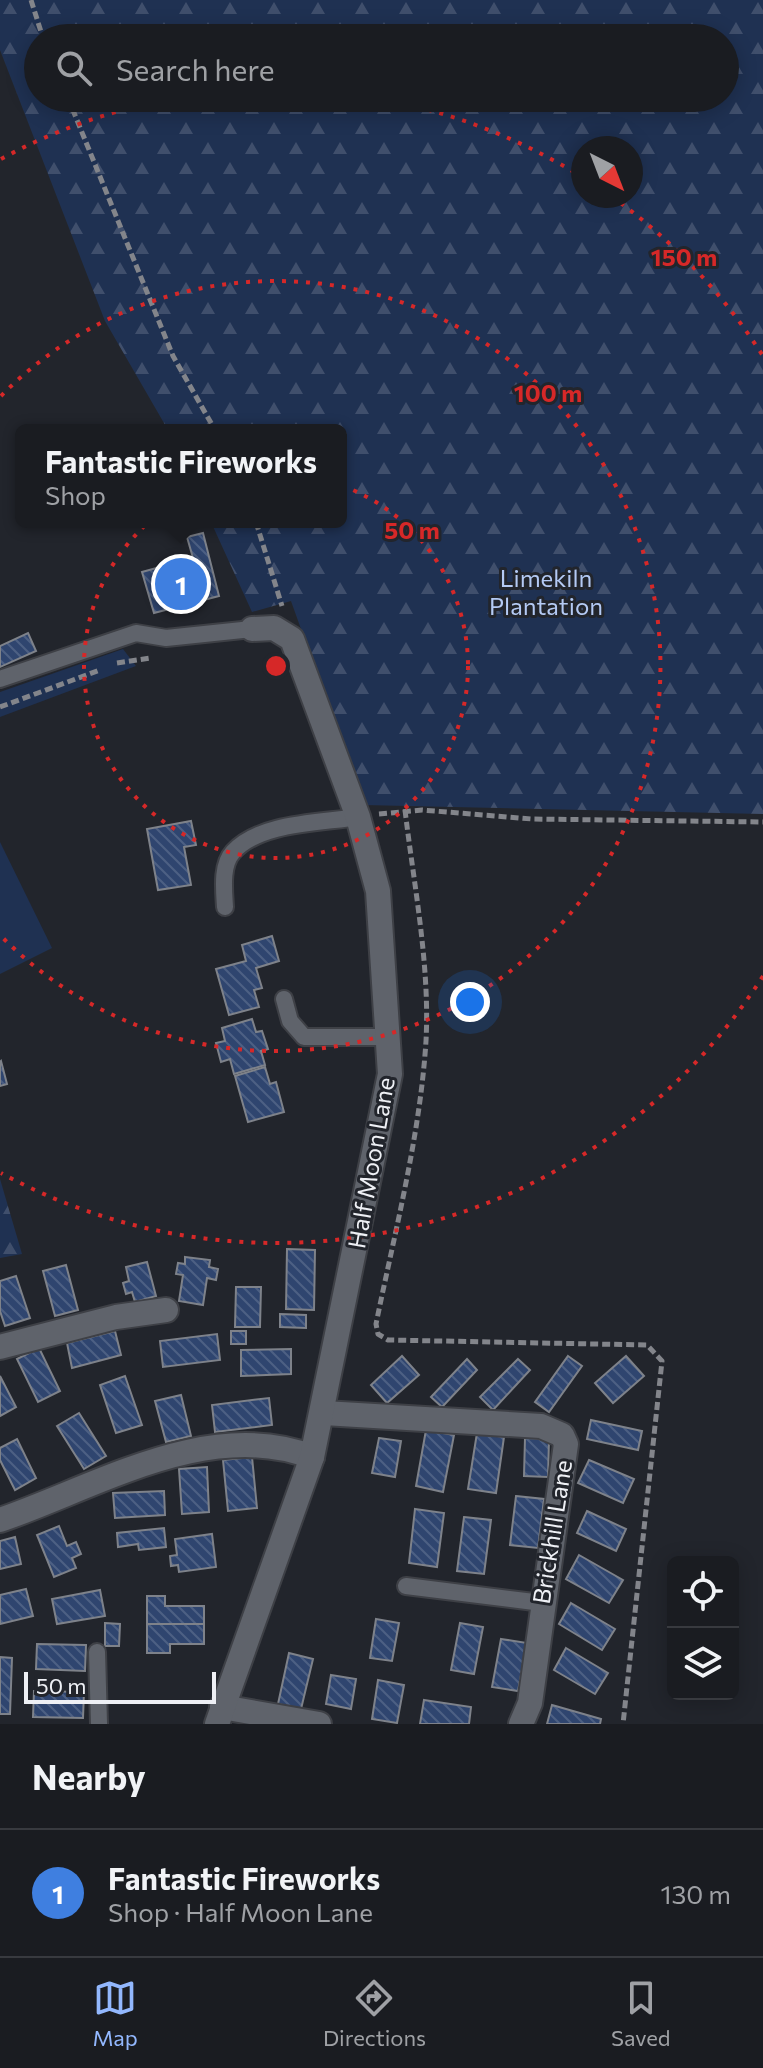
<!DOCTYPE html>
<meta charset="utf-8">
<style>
:root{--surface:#1a1c21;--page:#27292e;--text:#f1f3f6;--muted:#9fa1a5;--line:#383a3f;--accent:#92b7fd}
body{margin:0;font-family:Commissioner,sans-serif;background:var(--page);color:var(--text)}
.controls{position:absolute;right:24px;bottom:24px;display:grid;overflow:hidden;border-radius:12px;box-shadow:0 4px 20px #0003}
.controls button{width:72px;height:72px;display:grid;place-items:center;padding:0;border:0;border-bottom:2px solid var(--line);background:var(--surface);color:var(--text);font:40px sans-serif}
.compass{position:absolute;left:571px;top:136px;width:72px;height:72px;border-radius:50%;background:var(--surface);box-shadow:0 4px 20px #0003;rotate:138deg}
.scale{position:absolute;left:24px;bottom:20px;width:192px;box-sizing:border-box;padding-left:8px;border:4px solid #eef0f5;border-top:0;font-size:22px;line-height:28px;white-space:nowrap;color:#eef0f5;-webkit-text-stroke:6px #22252c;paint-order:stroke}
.you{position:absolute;left:470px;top:1002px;width:28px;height:28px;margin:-20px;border:6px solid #fff;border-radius:50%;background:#1a73e8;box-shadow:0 0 0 12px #1a73e833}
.badge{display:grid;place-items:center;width:52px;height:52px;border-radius:50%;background:var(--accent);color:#fff;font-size:26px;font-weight:700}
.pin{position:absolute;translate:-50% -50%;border:4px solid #fff;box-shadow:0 2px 8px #0006}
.popup{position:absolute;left:15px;top:424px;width:332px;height:104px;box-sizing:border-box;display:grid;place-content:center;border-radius:12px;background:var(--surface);filter:drop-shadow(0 2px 6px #0005);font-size:26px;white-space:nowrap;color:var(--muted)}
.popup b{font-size:30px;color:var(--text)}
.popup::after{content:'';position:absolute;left:50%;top:100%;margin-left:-16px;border:16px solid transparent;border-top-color:var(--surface)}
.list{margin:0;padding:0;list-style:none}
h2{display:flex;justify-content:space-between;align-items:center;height:104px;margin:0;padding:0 32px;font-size:34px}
h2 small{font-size:26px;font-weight:400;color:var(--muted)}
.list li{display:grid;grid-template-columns:52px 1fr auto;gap:24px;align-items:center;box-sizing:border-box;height:128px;padding:0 32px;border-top:2px solid var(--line)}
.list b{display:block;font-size:30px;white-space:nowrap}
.list p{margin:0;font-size:26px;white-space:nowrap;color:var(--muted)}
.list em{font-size:26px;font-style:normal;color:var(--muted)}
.icon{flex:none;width:44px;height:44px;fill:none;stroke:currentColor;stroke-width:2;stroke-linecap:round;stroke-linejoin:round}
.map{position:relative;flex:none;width:763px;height:1724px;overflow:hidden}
.search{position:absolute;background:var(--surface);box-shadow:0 4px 20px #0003;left:24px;right:24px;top:24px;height:88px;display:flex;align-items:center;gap:20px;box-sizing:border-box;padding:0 28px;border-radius:44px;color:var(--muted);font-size:30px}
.sheet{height:232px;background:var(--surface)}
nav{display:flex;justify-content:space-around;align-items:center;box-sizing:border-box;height:112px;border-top:2px solid var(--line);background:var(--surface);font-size:22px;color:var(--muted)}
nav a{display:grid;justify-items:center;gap:4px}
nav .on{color:var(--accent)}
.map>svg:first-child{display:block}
.green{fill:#1f3152}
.forest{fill:url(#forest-firs);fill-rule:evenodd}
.building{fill:url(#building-back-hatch);stroke:#7e828a;stroke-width:2}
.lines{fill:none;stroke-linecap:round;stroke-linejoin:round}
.service-casing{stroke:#3e4046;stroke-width:20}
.minor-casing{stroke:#3e4046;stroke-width:28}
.path{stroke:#83858b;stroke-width:5;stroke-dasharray:8 4;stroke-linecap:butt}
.service{stroke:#5f636b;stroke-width:16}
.minor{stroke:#5f636b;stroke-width:24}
.ring{fill:none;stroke:#d62828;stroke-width:4;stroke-dasharray:4 8}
.labels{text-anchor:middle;stroke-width:6;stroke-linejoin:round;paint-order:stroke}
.park-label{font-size:24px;fill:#b4caf4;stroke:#22252c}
.street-label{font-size:24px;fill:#eef0f5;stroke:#22252c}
.centre{fill:#d62828;stroke:#22252c;stroke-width:4}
.ring-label{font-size:24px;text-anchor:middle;font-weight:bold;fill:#d62828;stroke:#22252c;stroke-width:6;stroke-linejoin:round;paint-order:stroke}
</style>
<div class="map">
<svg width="763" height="1724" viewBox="0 0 763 1724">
<defs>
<pattern id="forest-firs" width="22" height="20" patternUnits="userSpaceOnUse" patternTransform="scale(2)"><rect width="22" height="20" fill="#1f3152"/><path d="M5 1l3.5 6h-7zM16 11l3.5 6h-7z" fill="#404f6c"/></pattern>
<pattern id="building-back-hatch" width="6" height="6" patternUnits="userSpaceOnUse" patternTransform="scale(2)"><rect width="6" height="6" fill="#2f456f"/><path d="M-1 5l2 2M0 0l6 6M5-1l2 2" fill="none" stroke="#4d6084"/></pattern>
</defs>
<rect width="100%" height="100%" fill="#22252c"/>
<!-- green -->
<g class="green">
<path d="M 123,649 L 136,666 L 0,717 L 0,692 Z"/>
<path d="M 0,842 L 52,948 L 0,974 Z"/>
</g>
<!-- forest -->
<g class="forest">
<path d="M 0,0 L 763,0 L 763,814 L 364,805 L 291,601 L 252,612 L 211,522 L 341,522 L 341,430 L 168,430 L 105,321 L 0,50 ZM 38,38 L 725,38 L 725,98 L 38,98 ZM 583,148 L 631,148 L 631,196 L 583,196 Z"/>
<path d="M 0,1179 L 22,1254 L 0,1258 Z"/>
</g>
<!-- building -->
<g class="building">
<path d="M 203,533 L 219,596 L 154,613 L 142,572 L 193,558 L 187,537 Z"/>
<path d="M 28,633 L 36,651 L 0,667 L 0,646 Z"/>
<path d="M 191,821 L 196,845 L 184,847 L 191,885 L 158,890 L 147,829 Z"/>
<path d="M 272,936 L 279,961 L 256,968 L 262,988 L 254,990 L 259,1007 L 229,1015 L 216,969 L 246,961 L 242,945 Z"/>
<path d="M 252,1019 L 256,1032 L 262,1031 L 268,1049 L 261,1051 L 265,1065 L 234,1074 L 230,1059 L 221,1062 L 216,1043 L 225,1041 L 222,1028 Z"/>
<path d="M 1,1061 L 7,1084 L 0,1086 L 0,1062 Z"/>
<path d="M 265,1067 L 270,1084 L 276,1082 L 284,1112 L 248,1122 L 235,1076 Z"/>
<path d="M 287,1249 L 315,1250 L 314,1310 L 286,1309 Z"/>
<path d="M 185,1257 L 210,1260 L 209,1267 L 218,1269 L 216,1280 L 207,1278 L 203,1305 L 179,1301 L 183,1275 L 176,1274 L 178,1263 L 185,1264 Z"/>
<path d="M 147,1262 L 156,1296 L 135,1302 L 132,1292 L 126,1294 L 123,1283 L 129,1281 L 126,1267 Z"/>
<path d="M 66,1265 L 78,1310 L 55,1316 L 43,1271 Z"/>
<path d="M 16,1276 L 30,1318 L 5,1326 L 0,1311 L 0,1281 Z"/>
<path d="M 236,1287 L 261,1287 L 260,1327 L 235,1327 Z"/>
<path d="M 280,1314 L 306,1315 L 306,1328 L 280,1327 Z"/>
<path d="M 115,1331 L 121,1355 L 72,1368 L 67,1343 Z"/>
<rect x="231" y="1331" width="15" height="13"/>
<path d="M 217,1334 L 220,1360 L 163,1367 L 160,1341 Z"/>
<path d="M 39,1348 L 60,1391 L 38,1402 L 17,1359 Z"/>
<path d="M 291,1349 L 291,1374 L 241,1376 L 241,1350 Z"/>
<path d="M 402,1356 L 419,1375 L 387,1403 L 371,1385 Z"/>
<path d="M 568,1356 L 582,1366 L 549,1412 L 535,1402 Z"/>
<path d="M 626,1356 L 644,1376 L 613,1403 L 595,1383 Z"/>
<path d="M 467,1359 L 477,1370 L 442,1407 L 431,1397 Z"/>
<path d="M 518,1359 L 530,1370 L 493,1410 L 480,1397 Z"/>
<path d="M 0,1376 L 16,1407 L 0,1416 Z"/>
<path d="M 125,1376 L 142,1425 L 116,1433 L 100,1385 Z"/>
<path d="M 181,1395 L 191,1436 L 166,1442 L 155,1401 Z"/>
<path d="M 269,1398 L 272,1425 L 215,1432 L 212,1405 Z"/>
<path d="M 79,1413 L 106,1456 L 84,1469 L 57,1426 Z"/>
<path d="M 591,1420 L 642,1431 L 638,1450 L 587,1439 Z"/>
<path d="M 426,1430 L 454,1435 L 443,1492 L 416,1486 Z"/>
<path d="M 477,1433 L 504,1437 L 496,1493 L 468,1489 Z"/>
<path d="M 379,1438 L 401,1441 L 395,1477 L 372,1473 Z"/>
<path d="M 525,1438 L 549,1439 L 548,1477 L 524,1476 Z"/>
<path d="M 17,1439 L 36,1478 L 15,1490 L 0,1460 L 0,1448 Z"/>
<path d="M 252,1457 L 257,1508 L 228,1511 L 223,1460 Z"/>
<path d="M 589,1460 L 634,1479 L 623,1503 L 578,1483 Z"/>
<path d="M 207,1467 L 209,1512 L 182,1514 L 179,1469 Z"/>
<path d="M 164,1491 L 165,1515 L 115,1518 L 113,1493 Z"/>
<path d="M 516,1496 L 544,1499 L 538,1548 L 510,1545 Z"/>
<path d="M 415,1509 L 444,1513 L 437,1567 L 409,1563 Z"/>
<path d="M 587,1511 L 626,1529 L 616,1551 L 577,1533 Z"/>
<path d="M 464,1517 L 491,1520 L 484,1574 L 457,1571 Z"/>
<path d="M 59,1526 L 67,1546 L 76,1542 L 81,1554 L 72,1558 L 76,1568 L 54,1577 L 37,1535 Z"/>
<path d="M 164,1528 L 166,1547 L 139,1550 L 138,1544 L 118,1547 L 117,1533 Z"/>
<path d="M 212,1534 L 216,1567 L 179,1572 L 178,1565 L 171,1566 L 170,1556 L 177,1555 L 175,1539 Z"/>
<path d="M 15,1537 L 21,1564 L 0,1569 L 0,1541 Z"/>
<path d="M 579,1555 L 623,1580 L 609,1603 L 566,1579 Z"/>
<path d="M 26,1589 L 33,1616 L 0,1624 L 0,1595 Z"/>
<path d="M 100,1590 L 105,1616 L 57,1624 L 52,1599 Z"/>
<path d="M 147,1596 L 165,1596 L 165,1606 L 204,1606 L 204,1624 L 147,1624 Z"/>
<path d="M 571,1603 L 615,1629 L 602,1650 L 559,1624 Z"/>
<path d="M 376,1619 L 399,1623 L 392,1661 L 370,1658 Z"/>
<path d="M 105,1623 L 120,1624 L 119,1646 L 105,1646 Z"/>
<path d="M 460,1623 L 483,1627 L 474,1674 L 451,1670 Z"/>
<path d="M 147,1624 L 204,1624 L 204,1644 L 170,1644 L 170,1653 L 147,1653 Z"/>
<path d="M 501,1639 L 527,1643 L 518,1691 L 492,1687 Z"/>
<path d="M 37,1644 L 86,1645 L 85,1671 L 36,1669 Z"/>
<path d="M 566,1648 L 608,1673 L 595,1694 L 554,1670 Z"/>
<path d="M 289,1653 L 313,1659 L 301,1709 L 278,1704 Z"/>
<path d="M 0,1657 L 12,1658 L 10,1714 L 0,1714 Z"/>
<path d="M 331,1675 L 356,1679 L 351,1709 L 326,1704 Z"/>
<path d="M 378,1680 L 404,1685 L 397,1723 L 372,1719 Z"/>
<path d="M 34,1691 L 84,1692 L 83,1718 L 33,1717 Z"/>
<path d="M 424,1700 L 471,1707 L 469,1724 L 420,1724 Z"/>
<path d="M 552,1705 L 601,1719 L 600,1724 L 547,1724 Z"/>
</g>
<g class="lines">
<defs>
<g id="service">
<path d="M 0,679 L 136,633 L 166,638 L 252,629"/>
<path d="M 225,907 C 224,890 221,865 233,852 C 260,822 321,823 358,817"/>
<path d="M 284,999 L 290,1021 L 304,1037 L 389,1037"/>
<path d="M 406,1586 L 542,1603"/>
<path d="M 97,1652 L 99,1724"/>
</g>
<g id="minor">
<path d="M 0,1347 L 116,1317 L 166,1310"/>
<path d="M 324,1413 L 541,1426 L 562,1435 L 566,1444 L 530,1703 L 521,1724"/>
<path d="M 0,1520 C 96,1487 209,1417 312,1457"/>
<path d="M 222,1707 L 319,1724"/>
<path d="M 217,1724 L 312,1457 L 390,1074 L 378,891 L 358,817 L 292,639 L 274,628 L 252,629"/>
</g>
</defs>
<!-- service casing -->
<use href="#service" class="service-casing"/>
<!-- minor casing -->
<use href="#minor" class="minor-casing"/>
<!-- path -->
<g class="path">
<path d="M 31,0 L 43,38"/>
<path d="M 68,98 L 173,356 L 215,430"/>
<path d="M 256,522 L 282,606"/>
<path d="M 117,663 L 151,658"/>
<path d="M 0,707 L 100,670"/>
<path d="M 405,810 C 414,886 430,965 426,1041 C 420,1136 395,1231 376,1324 L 378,1334 L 388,1340 L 647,1345 L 662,1361 L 623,1724"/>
<path d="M 379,814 L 422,810 L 532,819 L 763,822"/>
</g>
<!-- service -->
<use href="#service" class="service"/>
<!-- minor -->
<use href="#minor" class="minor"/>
</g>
<!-- distance rings -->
<g class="ring">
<circle cx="276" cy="666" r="192"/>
<path d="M1 396A385 385 0 1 1 1 936"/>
<path d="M763 976A577 577 0 0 1 1 1173M1 159A577 577 0 0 1 171 99M381 99A577 577 0 0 1 582 177M611 196A577 577 0 0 1 763 356"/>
</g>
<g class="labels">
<!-- park labels -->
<g class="park-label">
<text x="546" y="587">Limekiln<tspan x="546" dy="28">Plantation</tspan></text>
</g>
<!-- street labels -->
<g class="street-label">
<text transform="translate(372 1163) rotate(-80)" y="8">Half Moon Lane</text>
<text transform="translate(553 1532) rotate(-81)" y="8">Brickhill Lane</text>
</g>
</g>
<circle cx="276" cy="666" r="12" class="centre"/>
<g class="ring-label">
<text x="684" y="266">150 m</text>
<text x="548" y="402">100 m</text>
<text x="412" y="539">50 m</text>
</g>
</svg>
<div class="controls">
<button><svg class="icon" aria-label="locate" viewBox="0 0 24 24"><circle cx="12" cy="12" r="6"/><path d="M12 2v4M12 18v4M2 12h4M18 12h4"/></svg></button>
<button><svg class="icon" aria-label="layers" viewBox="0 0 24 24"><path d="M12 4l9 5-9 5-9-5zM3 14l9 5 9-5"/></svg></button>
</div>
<svg class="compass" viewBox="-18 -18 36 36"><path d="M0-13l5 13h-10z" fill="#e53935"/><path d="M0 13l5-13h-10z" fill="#9fa1a5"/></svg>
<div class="scale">50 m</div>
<div class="you"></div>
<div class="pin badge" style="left:181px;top:584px;background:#3f7fe0">1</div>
<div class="popup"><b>Fantastic Fireworks</b>Shop</div>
<div class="search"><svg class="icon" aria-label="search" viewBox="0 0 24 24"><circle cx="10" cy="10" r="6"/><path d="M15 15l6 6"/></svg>Search here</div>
</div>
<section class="sheet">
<h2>Nearby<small></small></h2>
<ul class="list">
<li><span class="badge" style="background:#3f7fe0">1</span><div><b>Fantastic Fireworks</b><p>Shop · Half Moon Lane</p></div><em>130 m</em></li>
</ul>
</section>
<nav>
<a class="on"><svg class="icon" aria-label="map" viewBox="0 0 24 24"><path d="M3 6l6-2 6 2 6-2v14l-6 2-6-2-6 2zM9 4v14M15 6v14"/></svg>Map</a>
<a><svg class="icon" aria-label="directions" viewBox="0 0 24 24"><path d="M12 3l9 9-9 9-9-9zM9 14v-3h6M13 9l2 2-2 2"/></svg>Directions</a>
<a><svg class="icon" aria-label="saved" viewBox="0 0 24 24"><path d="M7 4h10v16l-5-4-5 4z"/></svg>Saved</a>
</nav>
